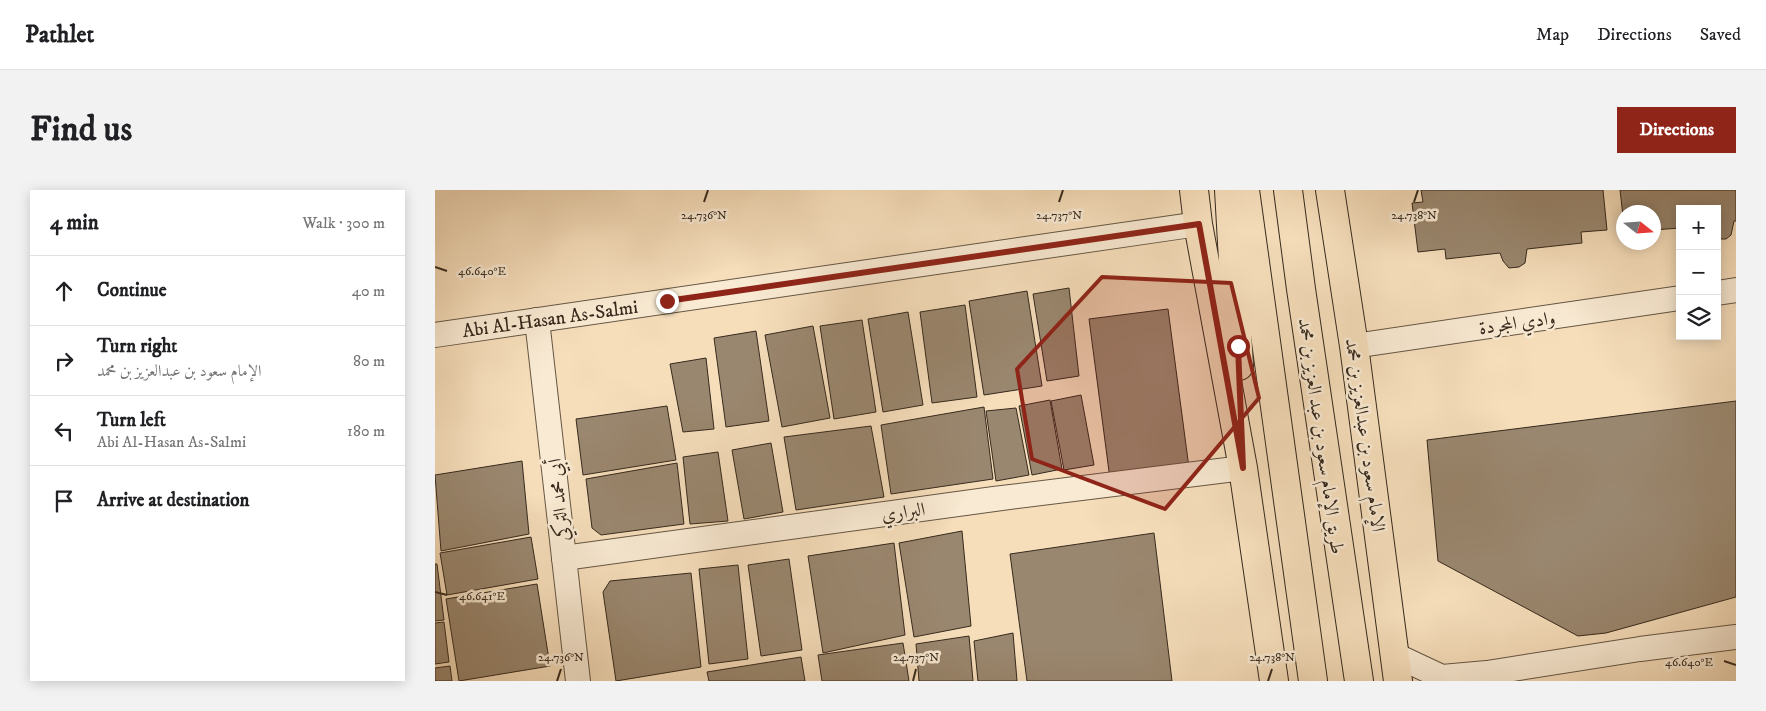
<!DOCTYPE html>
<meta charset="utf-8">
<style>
:root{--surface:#fff;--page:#f2f2f2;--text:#202124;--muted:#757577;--line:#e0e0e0;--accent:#8f2418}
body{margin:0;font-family:"IM FELL DW Pica",Amiri,serif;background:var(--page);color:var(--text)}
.controls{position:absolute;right:15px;top:15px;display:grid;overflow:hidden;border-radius:0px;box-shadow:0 2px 12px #0003}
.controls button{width:45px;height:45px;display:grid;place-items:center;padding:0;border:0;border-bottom:1px solid var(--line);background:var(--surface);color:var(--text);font:25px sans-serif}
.compass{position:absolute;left:1181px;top:15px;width:45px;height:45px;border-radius:50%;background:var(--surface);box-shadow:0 2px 12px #0003;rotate:107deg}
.stop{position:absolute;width:15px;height:15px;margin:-11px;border:4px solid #8f2418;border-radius:50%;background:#fff}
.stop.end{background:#8f2418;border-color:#fff;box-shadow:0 1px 5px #0008}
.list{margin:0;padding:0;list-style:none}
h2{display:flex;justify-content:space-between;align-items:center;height:65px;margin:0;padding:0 20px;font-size:21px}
h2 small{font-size:16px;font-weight:400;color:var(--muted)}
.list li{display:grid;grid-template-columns:32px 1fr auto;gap:15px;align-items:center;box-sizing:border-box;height:70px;padding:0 20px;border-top:1px solid var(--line)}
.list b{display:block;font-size:19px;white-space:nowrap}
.list p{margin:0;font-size:16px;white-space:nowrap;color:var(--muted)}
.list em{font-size:16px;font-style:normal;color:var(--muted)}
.icon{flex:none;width:28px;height:28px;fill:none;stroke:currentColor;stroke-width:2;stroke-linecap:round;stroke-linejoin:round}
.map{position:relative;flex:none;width:1301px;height:491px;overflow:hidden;border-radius:0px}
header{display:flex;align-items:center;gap:30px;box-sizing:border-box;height:70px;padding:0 25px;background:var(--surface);border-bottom:1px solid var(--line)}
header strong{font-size:24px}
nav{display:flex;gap:28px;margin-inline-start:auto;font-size:18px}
.intro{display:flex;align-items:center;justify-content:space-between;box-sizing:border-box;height:120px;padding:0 30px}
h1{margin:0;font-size:35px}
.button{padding:12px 22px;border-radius:0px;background:var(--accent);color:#fff;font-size:18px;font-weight:700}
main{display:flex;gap:30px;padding:0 30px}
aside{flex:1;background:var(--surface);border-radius:0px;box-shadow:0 2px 12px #0003}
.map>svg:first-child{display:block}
.building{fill:#9a876f;stroke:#36291d}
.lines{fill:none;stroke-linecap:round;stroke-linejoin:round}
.minor-casing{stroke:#665644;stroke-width:26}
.major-casing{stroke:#36291d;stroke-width:30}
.minor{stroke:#f9ead3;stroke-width:24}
.major{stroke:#f6debb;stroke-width:28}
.route{stroke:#8f2418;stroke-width:6}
.marked{fill:#8f2418;fill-opacity:0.2;stroke:#8f2418;stroke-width:4;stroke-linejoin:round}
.ticks{fill:none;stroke:#36291d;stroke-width:2}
.labels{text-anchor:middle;stroke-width:5;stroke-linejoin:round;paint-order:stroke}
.street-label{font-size:19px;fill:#36291d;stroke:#f9ead3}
.ticks-label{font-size:12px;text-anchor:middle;fill:#36291d;stroke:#f9ead3;stroke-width:5;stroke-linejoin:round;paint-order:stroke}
</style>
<header>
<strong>Pathlet</strong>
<nav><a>Map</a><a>Directions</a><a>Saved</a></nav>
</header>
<div class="intro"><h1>Find us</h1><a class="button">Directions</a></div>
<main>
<aside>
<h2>4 min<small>Walk · 300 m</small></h2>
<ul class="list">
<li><svg class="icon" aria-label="ahead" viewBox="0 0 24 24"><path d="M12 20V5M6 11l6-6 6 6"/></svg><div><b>Continue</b></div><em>40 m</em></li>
<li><svg class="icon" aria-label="right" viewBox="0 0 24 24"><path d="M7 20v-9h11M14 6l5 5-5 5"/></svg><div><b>Turn right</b><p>الإمام سعود بن عبدالعزيز بن محمد</p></div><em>80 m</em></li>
<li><svg class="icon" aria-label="left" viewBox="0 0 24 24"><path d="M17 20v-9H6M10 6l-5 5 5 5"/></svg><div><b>Turn left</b><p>Abi Al-Hasan As-Salmi</p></div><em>180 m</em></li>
<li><svg class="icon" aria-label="arrive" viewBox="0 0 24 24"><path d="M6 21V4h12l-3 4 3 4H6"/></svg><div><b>Arrive at destination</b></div></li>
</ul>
</aside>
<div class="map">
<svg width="1301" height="491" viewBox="0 0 1301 491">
<rect width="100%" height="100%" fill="#f6debb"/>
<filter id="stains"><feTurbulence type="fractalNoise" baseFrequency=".004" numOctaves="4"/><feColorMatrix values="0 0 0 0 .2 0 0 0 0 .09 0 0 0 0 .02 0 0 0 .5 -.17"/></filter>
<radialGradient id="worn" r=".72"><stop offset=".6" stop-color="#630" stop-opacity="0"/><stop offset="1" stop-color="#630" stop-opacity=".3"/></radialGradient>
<!-- building -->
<g class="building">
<path d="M 986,0 L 1168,0 L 1172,40 L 1146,42 L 1147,53 L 1092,59 L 1090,73 L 1084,77 L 1074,78 L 1068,71 L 1065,63 L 1011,69 L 1010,59 L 983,62 L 977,13 L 988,12 Z"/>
<path d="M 1185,0 L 1301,0 L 1301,31 L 1299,31 L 1296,45 L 1291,49 L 1282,49 L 1282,19 L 1245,19 L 1245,38 L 1218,40 L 1218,22 L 1188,22 L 1188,26 Z"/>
<path d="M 634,98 L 644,186 L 612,191 L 598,104 Z"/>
<path d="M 592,101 L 607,196 L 549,205 L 534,111 Z"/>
<path d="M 530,115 L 542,207 L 497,213 L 485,122 Z"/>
<path d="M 733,119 L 754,278 L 675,289 L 654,129 Z"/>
<path d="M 473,122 L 488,215 L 448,222 L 433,129 Z"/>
<path d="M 427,130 L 441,222 L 399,229 L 385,136 Z"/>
<path d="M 378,136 L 395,228 L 347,237 L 330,145 Z"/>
<path d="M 321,141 L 334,231 L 291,237 L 279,148 Z"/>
<path d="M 271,168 L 279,239 L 248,242 L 235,174 Z"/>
<path d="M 646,205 L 659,275 L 629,280 L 616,211 Z"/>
<path d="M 615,210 L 627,279 L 597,285 L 584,216 Z"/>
<path d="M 1301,211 L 1301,407 L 1171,443 L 1143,446 L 1003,371 L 992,250 Z"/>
<path d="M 232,216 L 241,270 L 148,285 L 141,229 Z"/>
<path d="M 549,217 L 558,289 L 456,304 L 446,235 Z"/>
<path d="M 581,218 L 594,285 L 561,291 L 551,221 Z"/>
<path d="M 436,236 L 449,307 L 361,320 L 349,247 Z"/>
<path d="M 336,253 L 348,322 L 309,329 L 297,260 Z"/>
<path d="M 283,262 L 293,331 L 255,334 L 248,267 Z"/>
<path d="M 87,271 L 94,344 L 6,361 L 0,285 Z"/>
<path d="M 242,273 L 249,334 L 166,345 L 157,338 L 151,289 Z"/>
<path d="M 527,341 L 536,436 L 479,447 L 464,353 Z"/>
<path d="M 719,343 L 737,491 L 592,491 L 575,364 Z"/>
<path d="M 96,347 L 103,389 L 12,405 L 5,363 Z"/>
<path d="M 459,353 L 470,445 L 388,463 L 373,366 Z"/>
<path d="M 354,369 L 367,460 L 326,466 L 313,375 Z"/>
<path d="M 0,374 L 2,374 L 9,430 L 0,431 Z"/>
<path d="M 303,375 L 313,469 L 274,474 L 264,379 Z"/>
<path d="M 256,383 L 266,477 L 181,491 L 168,402 L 175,391 Z"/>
<path d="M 102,394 L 115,476 L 24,491 L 11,409 Z"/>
<path d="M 9,432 L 14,472 L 0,474 L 0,433 Z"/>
<path d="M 578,443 L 582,491 L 543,491 L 539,451 Z"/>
<path d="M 534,446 L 538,491 L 484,491 L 481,454 Z"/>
<path d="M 468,453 L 474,491 L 387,491 L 383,465 Z"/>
<path d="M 366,467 L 370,491 L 274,491 L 272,482 Z"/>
<path d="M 15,476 L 17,491 L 0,491 L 0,478 Z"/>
</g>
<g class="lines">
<defs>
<g id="minor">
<path d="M 1282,103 L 1301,100"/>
<path d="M 102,130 L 143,491"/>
<path d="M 0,145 L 763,34"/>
<path d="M 919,156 L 1245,108"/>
<path d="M 129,368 L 559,309 L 808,278"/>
<path d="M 960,465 L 1007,487 L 1052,483 L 1205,459 L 1301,447"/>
</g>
<g id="major">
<path d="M 759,0 L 763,34 L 808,278 L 839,491"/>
<path d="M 794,0 L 804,176"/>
<path d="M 810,0 L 878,491"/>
<path d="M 853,0 L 866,99 L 924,491"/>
<path d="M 895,0 L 919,156 L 963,491"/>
</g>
</defs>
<!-- minor casing -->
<use href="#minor" class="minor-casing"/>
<!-- major casing -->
<use href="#major" class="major-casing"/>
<!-- minor -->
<use href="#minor" class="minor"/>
<!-- major -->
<use href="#major" class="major"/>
</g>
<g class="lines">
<!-- route -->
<path class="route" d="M 232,111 L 764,34 L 808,278 L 803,156"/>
</g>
<!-- marked area -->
<path class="marked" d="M 667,87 L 796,93 L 824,208 L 730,319 L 597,269 L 582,179 Z"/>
<!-- ticks -->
<path class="ticks" d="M 269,12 L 273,0M 624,12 L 628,0M 979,12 L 983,0M 0,77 L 12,81M 0,402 L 12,405M 1289,471 L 1301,475M 122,491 L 126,479M 478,491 L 481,479M 833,491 L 837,479"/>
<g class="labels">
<!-- street labels -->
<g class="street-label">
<text transform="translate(115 128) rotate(-8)" y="7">Abi Al-Hasan As-Salmi</text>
<text transform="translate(1082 132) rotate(-8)" y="7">وادي المجردة</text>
<text transform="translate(931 245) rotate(82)" y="7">الإمام سعود بن عبدالعزيز بن محمد</text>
<text transform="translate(887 246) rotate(82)" y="7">طريق الإمام سعود بن عبد العزيز بن محمد</text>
<text transform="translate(123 310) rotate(-96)" y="7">أبي محمد التركي</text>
<text transform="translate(468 321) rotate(-8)" y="7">البراري</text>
</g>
</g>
<g class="ticks-label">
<text x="269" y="29">24.736°N</text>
<text x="624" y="29">24.737°N</text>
<text x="979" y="29">24.738°N</text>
<text x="47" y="85">46.640°E</text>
<text x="47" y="410">46.641°E</text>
<text x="126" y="471">24.736°N</text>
<text x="481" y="471">24.737°N</text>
<text x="837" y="471">24.738°N</text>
<text x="1254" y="476">46.640°E</text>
</g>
<rect width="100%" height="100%" filter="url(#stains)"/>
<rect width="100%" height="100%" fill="url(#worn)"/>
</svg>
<div class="controls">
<button>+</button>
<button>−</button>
<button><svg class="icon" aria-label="layers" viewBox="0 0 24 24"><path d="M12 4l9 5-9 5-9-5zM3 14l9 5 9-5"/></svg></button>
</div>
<svg class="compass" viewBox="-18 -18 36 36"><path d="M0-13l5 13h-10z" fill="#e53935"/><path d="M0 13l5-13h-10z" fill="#757577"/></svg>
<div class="stop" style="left:803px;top:156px"></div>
<div class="stop end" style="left:232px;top:111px"></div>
</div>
</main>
